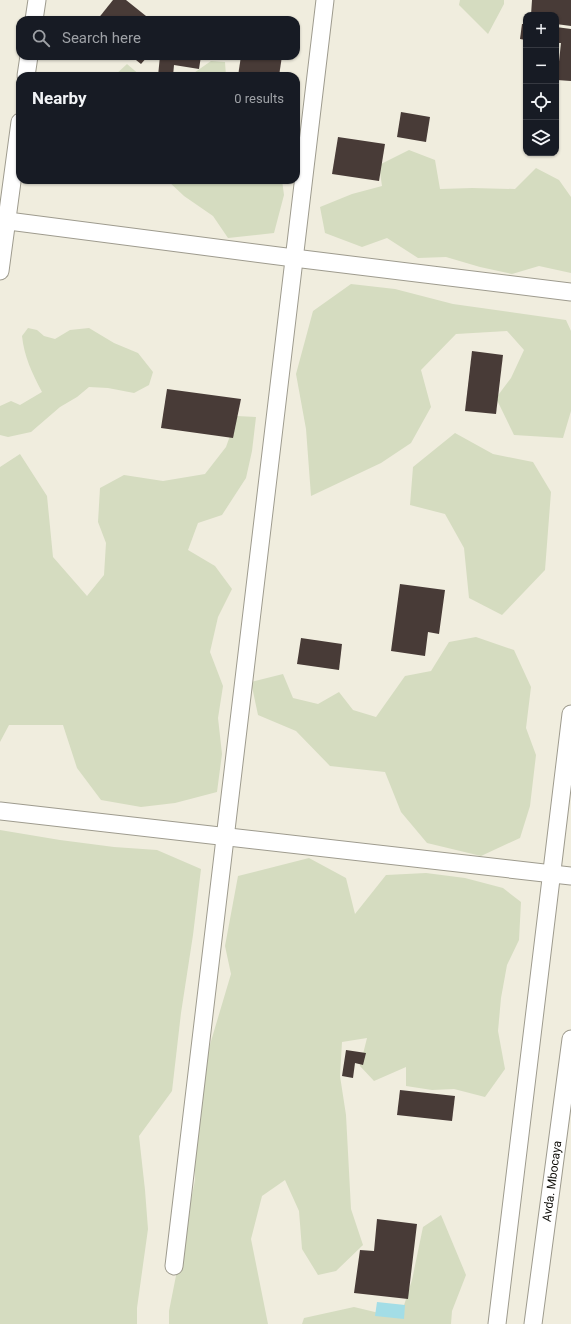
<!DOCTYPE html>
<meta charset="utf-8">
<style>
:root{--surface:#171b24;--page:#242831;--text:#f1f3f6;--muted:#9ea1a6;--line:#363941}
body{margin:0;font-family:Roboto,sans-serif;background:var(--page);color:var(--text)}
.controls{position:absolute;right:12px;top:12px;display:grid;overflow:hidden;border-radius:8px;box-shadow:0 1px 3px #0004}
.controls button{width:36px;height:36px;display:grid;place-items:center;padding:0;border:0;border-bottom:1px solid var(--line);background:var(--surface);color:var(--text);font:20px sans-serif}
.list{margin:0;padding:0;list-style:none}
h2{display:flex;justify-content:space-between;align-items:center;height:52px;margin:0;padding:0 16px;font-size:17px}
h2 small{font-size:13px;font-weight:400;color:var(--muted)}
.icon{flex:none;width:22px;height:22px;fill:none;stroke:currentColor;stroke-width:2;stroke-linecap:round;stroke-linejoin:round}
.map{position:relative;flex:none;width:571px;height:1324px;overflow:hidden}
.search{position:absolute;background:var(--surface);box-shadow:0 1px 3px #0004;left:16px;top:16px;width:284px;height:44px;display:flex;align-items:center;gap:10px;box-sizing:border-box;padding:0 14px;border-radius:12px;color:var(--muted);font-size:15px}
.panel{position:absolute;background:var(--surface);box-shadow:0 1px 3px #0004;left:16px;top:72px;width:284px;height:112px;border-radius:12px}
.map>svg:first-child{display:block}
.green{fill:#d5dcc0}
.water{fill:#a3dde6}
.building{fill:#483b37}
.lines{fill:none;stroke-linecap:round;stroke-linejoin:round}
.minor-casing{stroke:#9e9b8e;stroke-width:19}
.minor{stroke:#fff;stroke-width:17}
.labels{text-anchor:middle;stroke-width:4;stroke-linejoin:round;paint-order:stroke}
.street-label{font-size:12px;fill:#100f0a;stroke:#fff}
</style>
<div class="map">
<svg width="571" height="1324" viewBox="0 0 571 1324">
<rect width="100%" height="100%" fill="#f0edde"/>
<!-- green -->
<g class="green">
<path d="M 460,0 L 504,0 L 504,4 L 488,34 L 459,5 Z"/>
<path d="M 211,61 L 225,62 L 226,76 L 181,76 L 191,75 Z"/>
<path d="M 127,64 L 141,76 L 114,76 Z"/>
<path d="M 409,150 L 435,160 L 440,189 L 472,188 L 515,189 L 536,168 L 559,180 L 571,197 L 571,273 L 539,266 L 512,274 L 480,267 L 446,257 L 418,258 L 387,238 L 362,247 L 325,233 L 320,207 L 352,194 L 382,186 L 379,165 Z"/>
<path d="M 167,180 L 282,180 L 284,195 L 274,233 L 228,238 L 213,216 L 184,196 Z"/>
<path d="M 351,284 L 395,289 L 453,304 L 566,320 L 571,331 L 571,411 L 563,438 L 514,435 L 496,398 L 511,378 L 524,350 L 507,331 L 456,334 L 421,370 L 431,407 L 411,443 L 381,463 L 311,496 L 306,429 L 296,374 L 313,311 Z"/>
<path d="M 28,328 L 37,330 L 44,336 L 55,339 L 70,330 L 89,328 L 114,343 L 138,353 L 153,372 L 149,385 L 134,393 L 108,388 L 89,387 L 77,397 L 60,407 L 31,432 L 8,437 L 0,435 L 0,406 L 11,401 L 20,405 L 42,392 C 32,373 24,356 22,336 Z"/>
<path d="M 237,416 L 256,417 L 252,451 L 246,478 L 222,515 L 198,523 L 188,550 L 215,566 L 232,589 L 218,617 L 210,652 L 223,686 L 218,718 L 222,754 L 217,792 L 175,803 L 141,807 L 101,800 L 77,768 L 63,725 L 9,725 L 0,742 L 0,467 L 20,454 L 47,496 L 53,557 L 87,596 L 104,575 L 106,543 L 98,522 L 100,488 L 124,475 L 163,481 L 205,474 L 226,447 Z"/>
<path d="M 455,433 L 493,454 L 533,462 L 551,492 L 545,570 L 502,615 L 469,598 L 464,548 L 445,514 L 410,505 L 413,467 Z"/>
<path d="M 476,637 L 514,650 L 531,687 L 526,728 L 536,755 L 530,806 L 520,838 L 481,856 L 427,843 L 401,812 L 385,772 L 330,766 L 296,731 L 258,715 L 251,682 L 283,674 L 293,698 L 318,704 L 339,692 L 353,710 L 376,717 L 405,676 L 431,671 L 449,642 Z"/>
<path d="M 0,830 L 60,840 L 114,847 L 157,850 L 201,869 L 193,935 L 181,1013 L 172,1091 L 139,1136 L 145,1190 L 148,1229 L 137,1308 L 137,1324 L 0,1324 Z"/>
<path d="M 309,858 L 346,878 L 355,914 L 386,875 L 426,873 L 465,878 L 503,888 L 521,902 L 519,940 L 507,965 L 501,998 L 498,1031 L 505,1069 L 485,1097 L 454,1089 L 432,1090 L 406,1086 L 406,1067 L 374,1081 L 360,1066 L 367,1038 L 342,1042 L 340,1076 L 346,1115 L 351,1209 L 363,1245 L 336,1271 L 318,1275 L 302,1249 L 299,1211 L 285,1180 L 262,1196 L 251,1239 L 268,1324 L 169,1324 L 169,1311 L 195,1180 L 195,1095 L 231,974 L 225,946 L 238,876 Z"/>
<path d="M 441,1215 L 466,1275 L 452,1311 L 451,1324 L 302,1324 L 304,1318 L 354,1307 L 400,1318 L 412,1280 L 423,1227 Z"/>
</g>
<!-- water -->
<path class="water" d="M 377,1302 L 405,1305 L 404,1319 L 375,1316 Z"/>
<!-- building -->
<g class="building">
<path d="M 113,0 L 126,0 L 151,20 L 97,20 Z"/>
<path d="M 532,0 L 571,0 L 571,26 L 556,24 L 556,15 L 531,15 Z"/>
<path d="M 522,24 L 526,24 L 526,40 L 520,39 Z"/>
<path d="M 556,27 L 571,29 L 571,81 L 557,80 L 561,43 L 556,43 Z"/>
<path d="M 131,56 L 148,56 L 141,64 Z"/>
<path d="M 160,56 L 201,56 L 199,69 L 174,65 L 173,76 L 158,76 Z"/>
<path d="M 241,56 L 282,56 L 279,76 L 238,76 Z"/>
<path d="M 401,112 L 430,117 L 426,142 L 397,137 Z"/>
<path d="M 338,137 L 385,144 L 379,181 L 332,174 Z"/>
<path d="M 472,351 L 503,355 L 496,414 L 465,411 Z"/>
<path d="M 167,389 L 241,399 L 233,438 L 161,428 Z"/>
<path d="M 400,584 L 445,590 L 439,634 L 428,632 L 425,656 L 391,651 Z"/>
<path d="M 301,638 L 342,644 L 339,670 L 297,664 Z"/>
<path d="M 346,1050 L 366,1053 L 363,1065 L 355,1063 L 353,1078 L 342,1076 Z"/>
<path d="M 400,1090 L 455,1096 L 452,1121 L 397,1115 Z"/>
<path d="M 377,1219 L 417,1224 L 408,1299 L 354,1293 L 360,1250 L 374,1251 Z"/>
</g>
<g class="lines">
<defs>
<g id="minor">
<path d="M 34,20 L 37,0"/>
<path d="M 26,76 L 29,56"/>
<path d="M 0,220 L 294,258 L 571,292"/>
<path d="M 0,271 L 20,122"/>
<path d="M 0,811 L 571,876"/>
<path d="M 174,1266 L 325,0"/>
<path d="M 497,1324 L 571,714"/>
<path id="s1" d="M 533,1324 L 571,1039"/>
</g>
</defs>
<!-- minor casing -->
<use href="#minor" class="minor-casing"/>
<!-- minor -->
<use href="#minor" class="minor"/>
</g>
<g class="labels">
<!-- street labels -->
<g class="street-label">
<text dy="4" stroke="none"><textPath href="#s1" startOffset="144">Avda. Mbocaya</textPath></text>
</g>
</g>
</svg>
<div class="controls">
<button>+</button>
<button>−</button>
<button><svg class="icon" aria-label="locate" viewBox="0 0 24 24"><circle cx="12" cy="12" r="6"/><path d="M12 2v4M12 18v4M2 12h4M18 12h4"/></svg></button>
<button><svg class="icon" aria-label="layers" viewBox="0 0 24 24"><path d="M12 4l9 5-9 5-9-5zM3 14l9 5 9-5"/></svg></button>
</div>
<div class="search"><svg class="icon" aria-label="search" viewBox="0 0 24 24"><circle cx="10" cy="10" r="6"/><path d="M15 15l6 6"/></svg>Search here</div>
<section class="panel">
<h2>Nearby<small>0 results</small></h2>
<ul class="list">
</ul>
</section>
</div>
